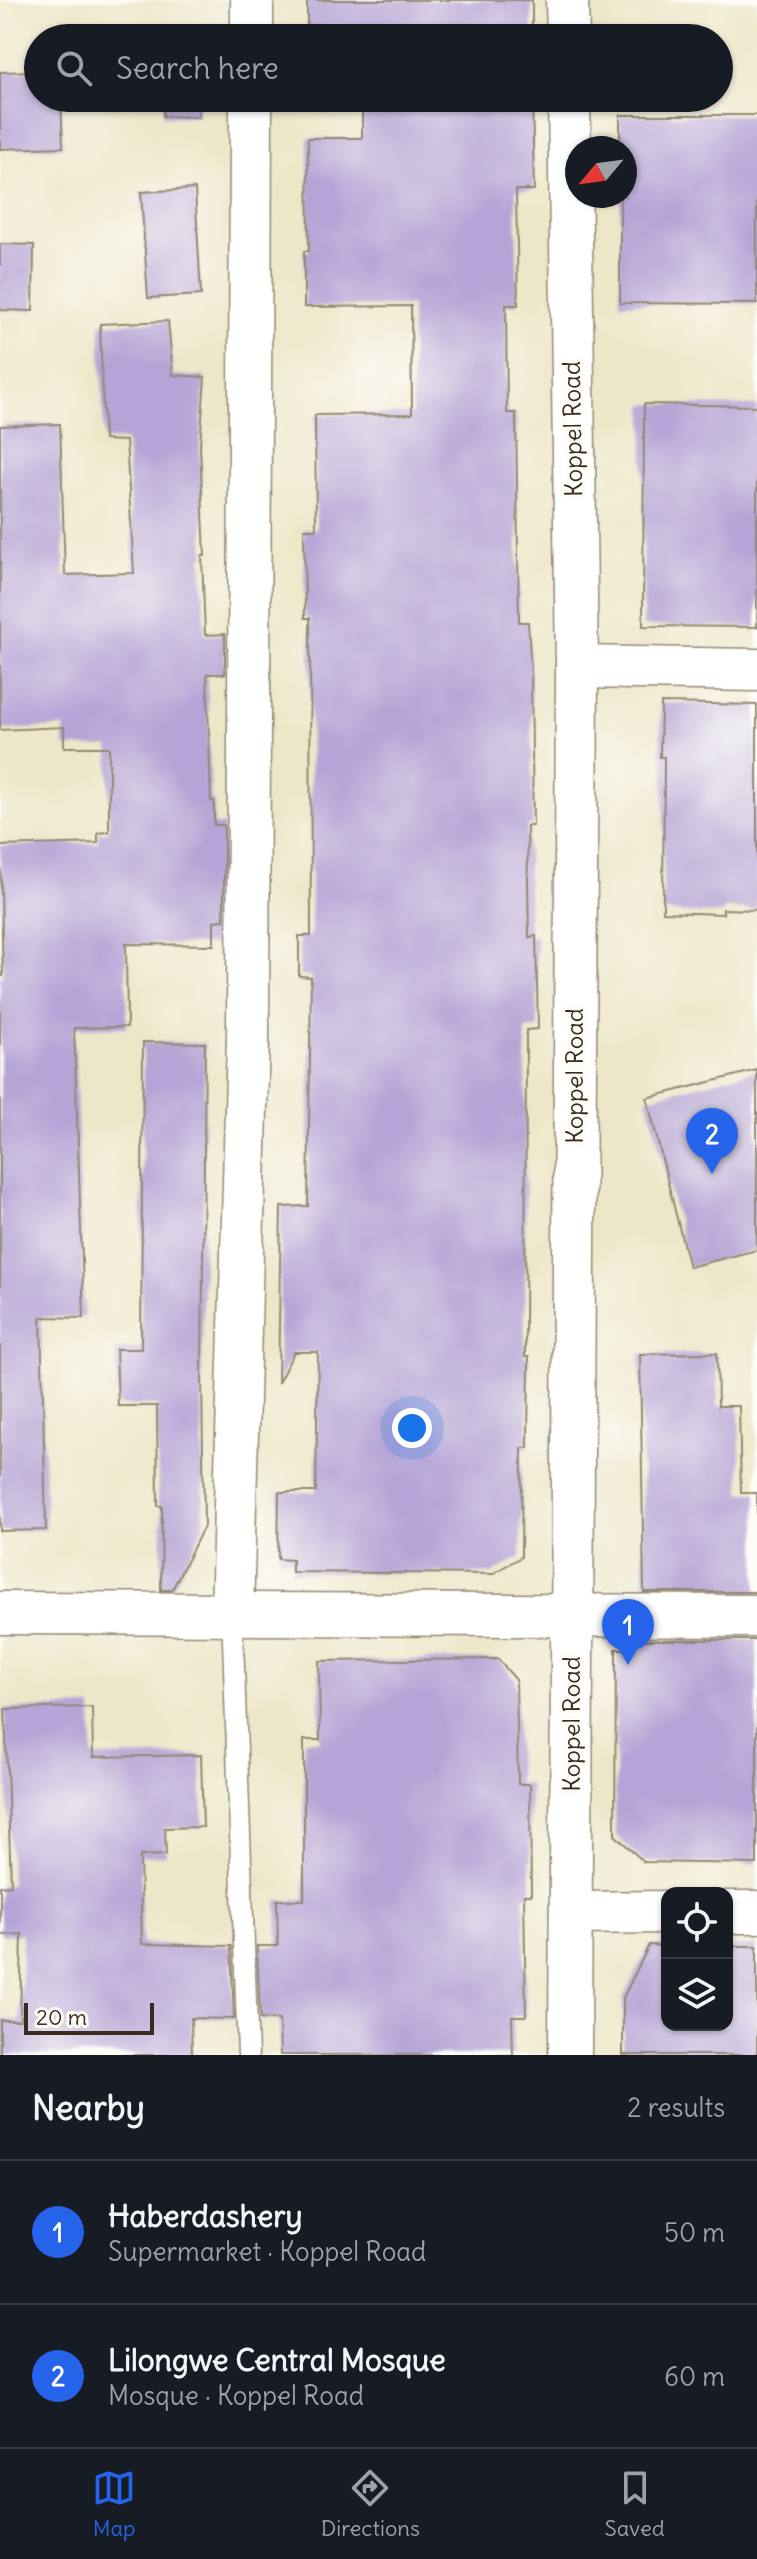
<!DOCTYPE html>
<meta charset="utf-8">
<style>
:root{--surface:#171b24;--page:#242831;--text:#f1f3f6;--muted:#9ea1a6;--line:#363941;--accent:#2563eb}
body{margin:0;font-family:Delius,sans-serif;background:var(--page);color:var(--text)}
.controls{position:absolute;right:24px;bottom:24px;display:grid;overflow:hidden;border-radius:16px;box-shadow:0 2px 6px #0004}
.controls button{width:72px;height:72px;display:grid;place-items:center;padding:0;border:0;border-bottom:2px solid var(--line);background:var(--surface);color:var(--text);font:40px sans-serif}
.compass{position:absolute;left:565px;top:136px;width:72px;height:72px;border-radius:50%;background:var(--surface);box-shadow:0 2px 6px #0004;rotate:241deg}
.scale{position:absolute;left:24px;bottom:20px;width:130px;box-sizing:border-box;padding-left:8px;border:4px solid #3b2a1e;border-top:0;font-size:22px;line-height:28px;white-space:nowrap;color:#3b2a1e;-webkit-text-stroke:6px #fdfcf7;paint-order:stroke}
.you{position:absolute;left:412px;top:1428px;width:28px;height:28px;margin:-20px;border:6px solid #fff;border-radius:50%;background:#1a73e8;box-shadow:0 0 0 12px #1a73e833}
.badge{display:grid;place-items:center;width:52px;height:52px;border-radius:50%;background:var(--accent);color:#fff;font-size:26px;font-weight:700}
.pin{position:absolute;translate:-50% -66px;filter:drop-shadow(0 2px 4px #0008)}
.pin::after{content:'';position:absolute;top:42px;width:28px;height:24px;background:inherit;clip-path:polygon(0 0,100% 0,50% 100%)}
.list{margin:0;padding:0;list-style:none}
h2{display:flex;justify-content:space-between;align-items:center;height:104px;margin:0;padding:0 32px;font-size:34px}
h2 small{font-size:26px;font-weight:400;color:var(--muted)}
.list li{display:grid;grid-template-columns:52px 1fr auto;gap:24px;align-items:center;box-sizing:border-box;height:144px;padding:0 32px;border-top:2px solid var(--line)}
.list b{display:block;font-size:30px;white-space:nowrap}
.list p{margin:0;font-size:26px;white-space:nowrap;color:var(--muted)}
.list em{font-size:26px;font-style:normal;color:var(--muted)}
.icon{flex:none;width:44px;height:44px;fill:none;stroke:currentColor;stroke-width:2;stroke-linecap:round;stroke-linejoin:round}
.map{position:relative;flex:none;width:757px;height:2055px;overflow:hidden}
.search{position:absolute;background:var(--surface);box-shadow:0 2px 6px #0004;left:24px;right:24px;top:24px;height:88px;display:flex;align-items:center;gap:20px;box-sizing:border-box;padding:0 28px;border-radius:44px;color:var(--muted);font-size:30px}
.sheet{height:392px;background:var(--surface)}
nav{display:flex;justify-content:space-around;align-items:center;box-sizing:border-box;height:112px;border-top:2px solid var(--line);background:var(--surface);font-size:22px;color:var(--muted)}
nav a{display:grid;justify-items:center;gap:4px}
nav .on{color:var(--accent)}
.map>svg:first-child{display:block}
.building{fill:#b5a5d6}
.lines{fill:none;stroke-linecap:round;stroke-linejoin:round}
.service-casing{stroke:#948873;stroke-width:23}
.minor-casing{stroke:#948873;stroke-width:45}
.service{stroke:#fff;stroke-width:20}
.minor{stroke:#fff;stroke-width:42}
.labels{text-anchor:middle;stroke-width:8;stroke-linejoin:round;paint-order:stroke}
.street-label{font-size:24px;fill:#3b2a1e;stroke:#fdfcf7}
</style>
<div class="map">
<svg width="757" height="2055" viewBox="0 0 757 2055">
<rect width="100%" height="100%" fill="#fdfcf7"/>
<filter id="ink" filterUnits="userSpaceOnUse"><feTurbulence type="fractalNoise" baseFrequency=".0125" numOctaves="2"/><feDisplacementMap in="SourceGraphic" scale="16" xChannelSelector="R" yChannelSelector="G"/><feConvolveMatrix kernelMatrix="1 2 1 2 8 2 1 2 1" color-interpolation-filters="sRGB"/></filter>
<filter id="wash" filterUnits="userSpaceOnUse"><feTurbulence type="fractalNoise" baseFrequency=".006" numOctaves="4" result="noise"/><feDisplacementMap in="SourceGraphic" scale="32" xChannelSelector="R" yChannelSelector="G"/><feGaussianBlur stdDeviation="1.8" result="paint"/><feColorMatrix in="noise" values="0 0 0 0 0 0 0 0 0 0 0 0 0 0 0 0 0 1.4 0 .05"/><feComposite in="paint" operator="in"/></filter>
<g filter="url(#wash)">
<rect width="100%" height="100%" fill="#ede6c8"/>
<g id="blocks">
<!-- building -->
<g class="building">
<rect x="307" y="0" width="225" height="38"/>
<path d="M 165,31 L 201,32 L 201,38 L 165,38 Z"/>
<path d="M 38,71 L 38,98 L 61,98 L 63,147 L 0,149 L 0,72 Z"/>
<path d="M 164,98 L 199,98 L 198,117 L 163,116 Z"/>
<path d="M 362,98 L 532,98 L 534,190 L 516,190 L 518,305 L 506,305 L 507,413 L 516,413 L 519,622 L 528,622 L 531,674 L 533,826 L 527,826 L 529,937 L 536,936 L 538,1029 L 526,1030 L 525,1357 L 529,1357 L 528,1448 L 522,1448 L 521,1557 L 492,1574 L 292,1572 L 292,1560 L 278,1559 L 279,1492 L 316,1492 L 318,1352 L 294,1352 L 278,1383 L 281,1207 L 308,1206 L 311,977 L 299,976 L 299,936 L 311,936 L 310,618 L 305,618 L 304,529 L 316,529 L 315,415 L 412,414 L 411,306 L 304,307 L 304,251 L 309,251 L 308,138 L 362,138 Z"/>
<path d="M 620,115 L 757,115 L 757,304 L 620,303 L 620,196 L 625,196 L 625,148 L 620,148 Z"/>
<path d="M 195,189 L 201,295 L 148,298 L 141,192 Z"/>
<path d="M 0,244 L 34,245 L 33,311 L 0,310 Z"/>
<path d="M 168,321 L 173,375 L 205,377 L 200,446 L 205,556 L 202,556 L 205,635 L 225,634 L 225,674 L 207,674 L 211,801 L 214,801 L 214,825 L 224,825 L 224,920 L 214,921 L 214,945 L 126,944 L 127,1027 L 74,1028 L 84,1318 L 41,1317 L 46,1530 L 0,1531 L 0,976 L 3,976 L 0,846 L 98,843 L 98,833 L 109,832 L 109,747 L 64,747 L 64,727 L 0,730 L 0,426 L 60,424 L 65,575 L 134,573 L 126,441 L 104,440 L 100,324 Z"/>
<path d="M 644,404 L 757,406 L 757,627 L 643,626 Z"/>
<path d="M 661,703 L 757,705 L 757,910 L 723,909 L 723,914 L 663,912 L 664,757 L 660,757 Z"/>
<path d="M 143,1042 L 205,1043 L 202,1377 L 204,1526 L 172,1590 L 161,1590 L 162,1506 L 158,1506 L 157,1406 L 118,1406 L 116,1349 L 141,1349 Z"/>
<path d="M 757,1070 L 757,1250 L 689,1267 L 647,1098 Z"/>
<path d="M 717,1353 L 718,1406 L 739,1406 L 741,1493 L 757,1493 L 757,1592 L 644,1592 L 640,1354 Z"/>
<path d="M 632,1640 L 757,1640 L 757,1864 L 644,1862 L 615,1835 L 616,1649 L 633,1649 Z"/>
<path d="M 498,1659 L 516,1680 L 518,1784 L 530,1784 L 531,1895 L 524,1895 L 526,2016 L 512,2016 L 513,2055 L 280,2055 L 279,2020 L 260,2019 L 257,1946 L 278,1946 L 277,1900 L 304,1900 L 304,1740 L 320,1740 L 319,1661 Z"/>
<path d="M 92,1707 L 93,1757 L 201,1755 L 203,1827 L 165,1828 L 166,1855 L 140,1856 L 142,1944 L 231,1946 L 234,2019 L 191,2018 L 192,2055 L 0,2055 L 0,2020 L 20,2020 L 22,1934 L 0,1935 L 0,1886 L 11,1885 L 5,1709 Z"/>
<path d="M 649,1945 L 667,1946 L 667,2025 L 727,2025 L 727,1946 L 757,1946 L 757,2055 L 623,2055 L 623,1998 Z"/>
</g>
</g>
</g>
<g filter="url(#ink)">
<use href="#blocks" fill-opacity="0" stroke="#948873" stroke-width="2"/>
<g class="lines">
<defs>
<path id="service" d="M 232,1613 L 248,2055"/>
<g id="minor">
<path d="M 567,0 L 568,38"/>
<path d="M 252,38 L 252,0"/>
<path d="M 569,98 L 577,667 L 570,2055"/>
<path d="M 577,667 L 757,670"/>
<path d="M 0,1613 L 757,1616"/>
<path d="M 232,1613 L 248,1039 L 251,98"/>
<path d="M 727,1912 L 757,1912"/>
<path d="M 571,1913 L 667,1912"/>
</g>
</defs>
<!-- service casing -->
<use href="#service" class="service-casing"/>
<!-- minor casing -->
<use href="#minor" class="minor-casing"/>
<!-- service -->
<use href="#service" class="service"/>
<!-- minor -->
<use href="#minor" class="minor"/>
</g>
</g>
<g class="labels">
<!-- street labels -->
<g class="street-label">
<text transform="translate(573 429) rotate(-91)" y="8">Koppel Road</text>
<text transform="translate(575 1076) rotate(-90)" y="8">Koppel Road</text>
<text transform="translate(572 1724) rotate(-90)" y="8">Koppel Road</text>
</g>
</g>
</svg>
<div class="controls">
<button><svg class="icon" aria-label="locate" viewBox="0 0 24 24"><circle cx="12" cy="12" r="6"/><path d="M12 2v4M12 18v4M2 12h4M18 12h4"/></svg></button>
<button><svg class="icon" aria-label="layers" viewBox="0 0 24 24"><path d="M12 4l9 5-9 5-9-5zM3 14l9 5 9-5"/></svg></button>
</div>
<svg class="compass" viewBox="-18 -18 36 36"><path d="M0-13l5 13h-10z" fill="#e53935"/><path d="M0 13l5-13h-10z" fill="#9ea1a6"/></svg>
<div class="scale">20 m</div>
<div class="you"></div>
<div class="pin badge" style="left:628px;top:1665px">1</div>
<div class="pin badge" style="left:712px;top:1174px">2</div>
<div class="search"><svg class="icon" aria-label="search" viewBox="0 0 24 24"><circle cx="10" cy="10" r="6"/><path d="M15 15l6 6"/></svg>Search here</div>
</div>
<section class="sheet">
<h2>Nearby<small>2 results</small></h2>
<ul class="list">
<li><span class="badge">1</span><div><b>Haberdashery</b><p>Supermarket · Koppel Road</p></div><em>50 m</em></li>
<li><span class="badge">2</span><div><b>Lilongwe Central Mosque</b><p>Mosque · Koppel Road</p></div><em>60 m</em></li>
</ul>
</section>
<nav>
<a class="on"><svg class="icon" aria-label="map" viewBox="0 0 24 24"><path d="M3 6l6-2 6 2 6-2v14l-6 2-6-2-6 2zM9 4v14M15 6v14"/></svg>Map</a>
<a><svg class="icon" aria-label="directions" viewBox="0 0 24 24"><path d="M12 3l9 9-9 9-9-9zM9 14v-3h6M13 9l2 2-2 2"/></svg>Directions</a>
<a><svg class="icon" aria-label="saved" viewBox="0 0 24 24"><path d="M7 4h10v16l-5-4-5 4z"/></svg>Saved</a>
</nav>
